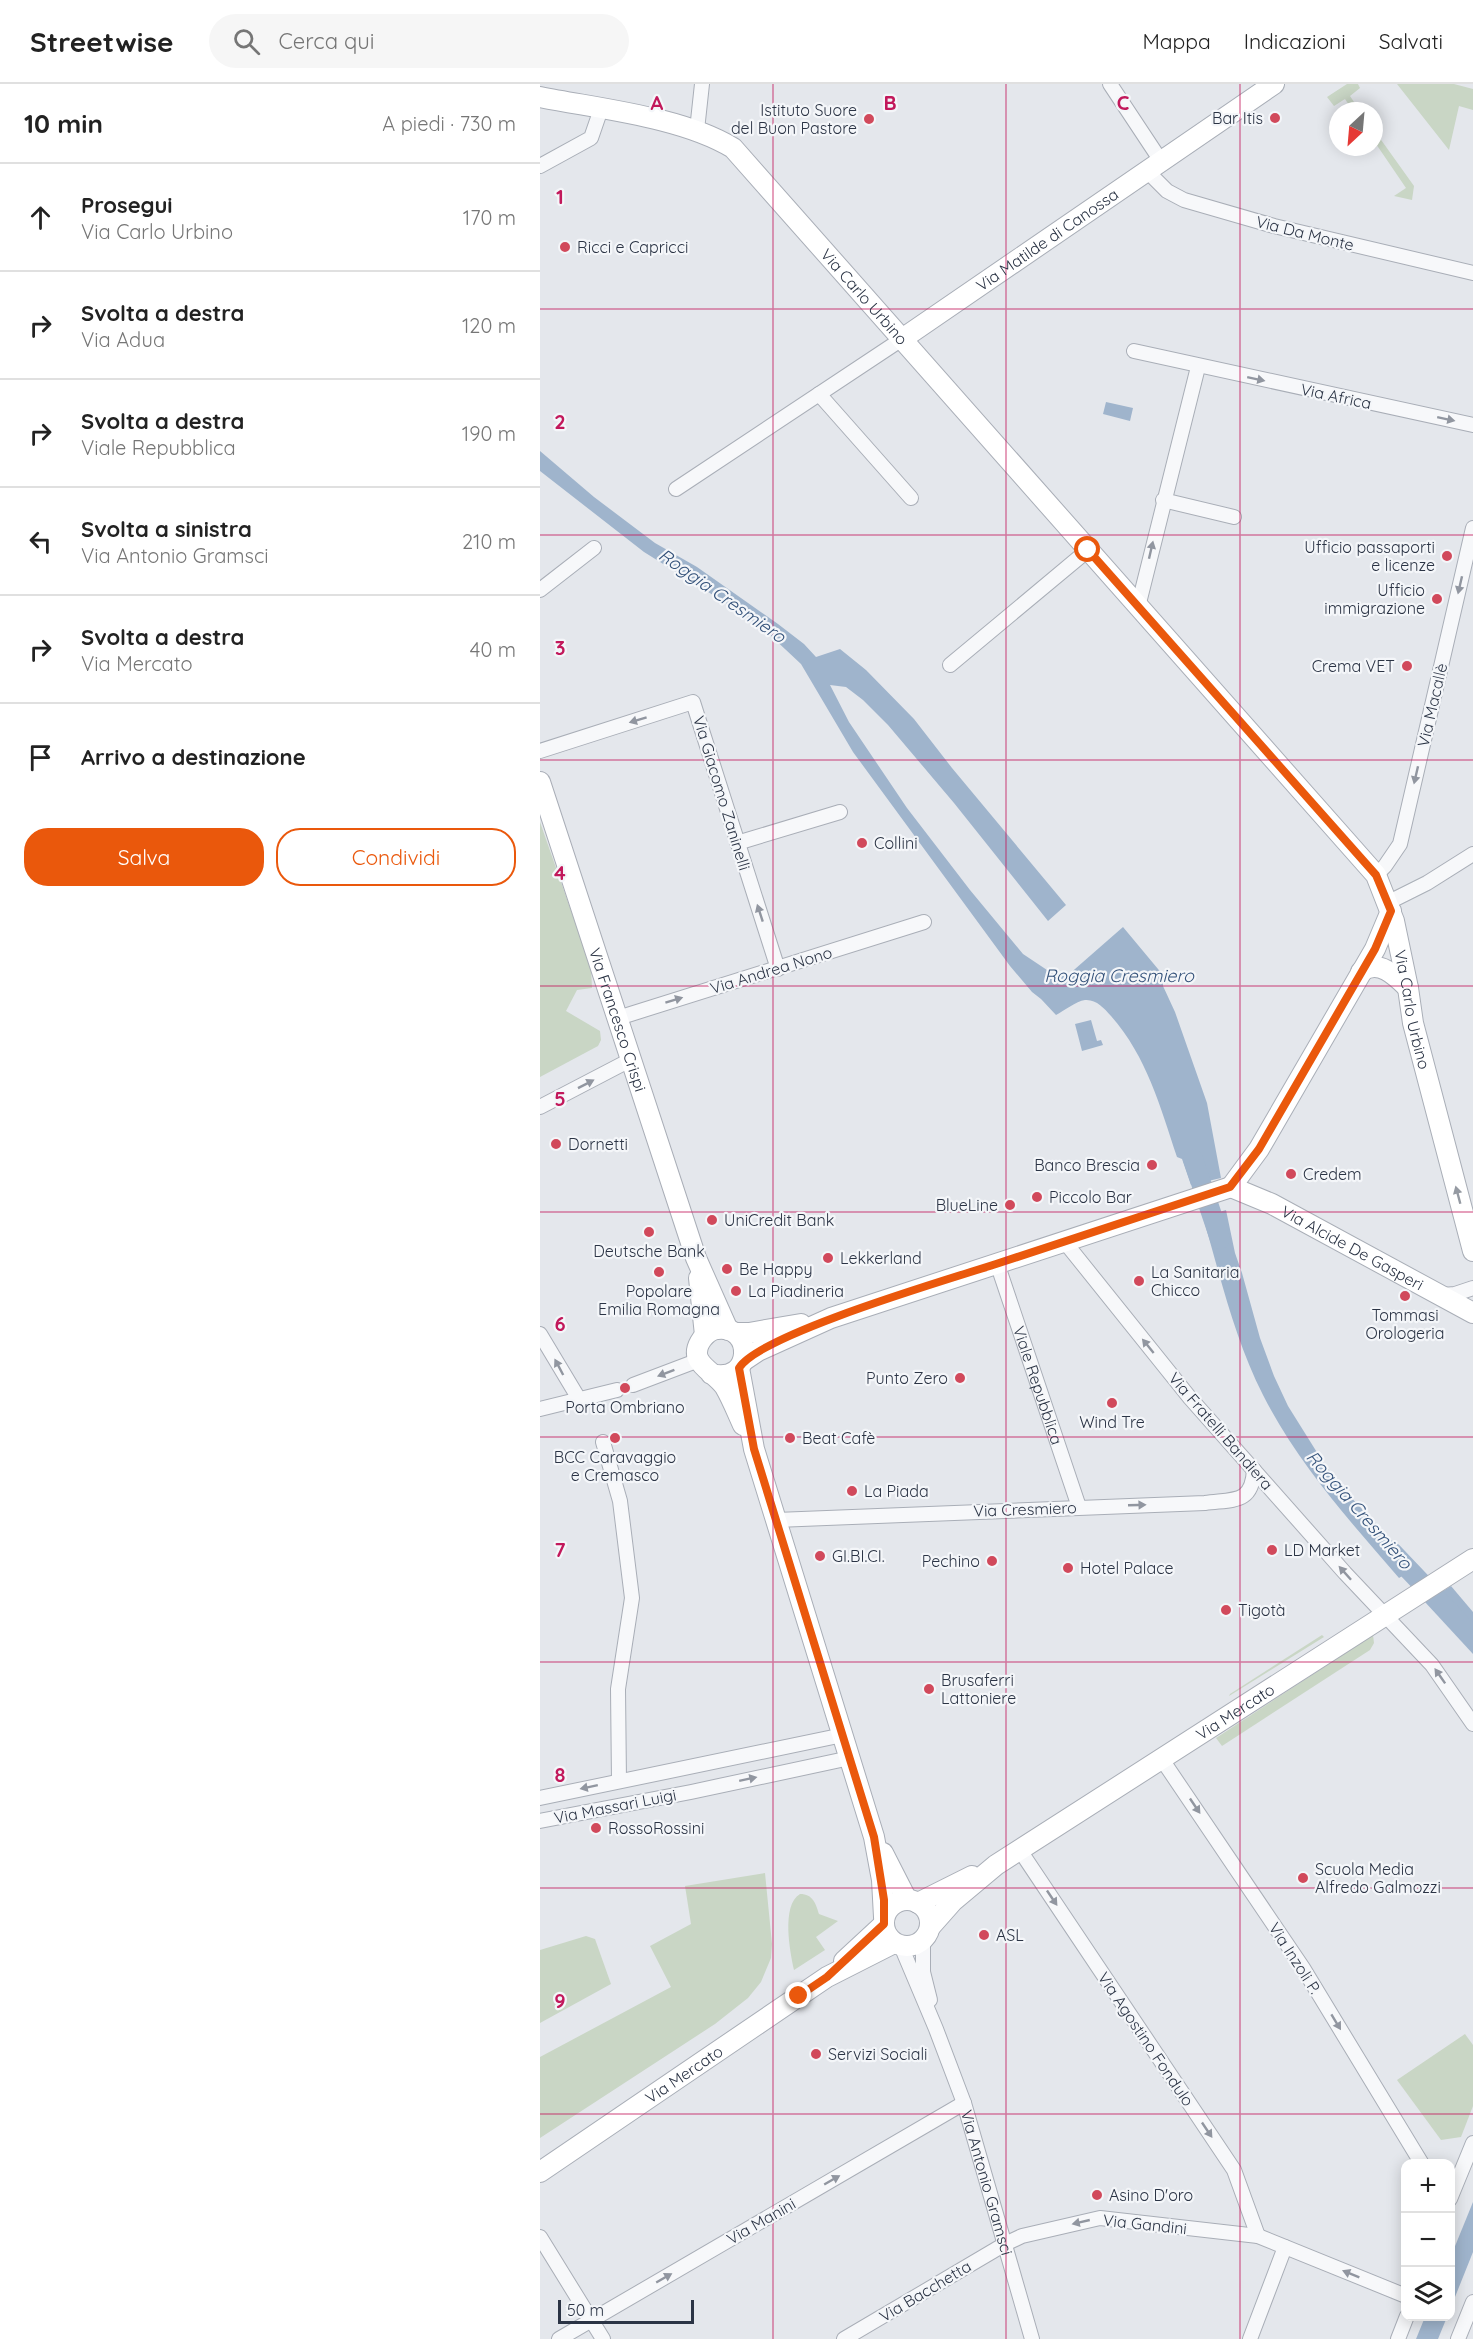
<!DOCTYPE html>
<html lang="it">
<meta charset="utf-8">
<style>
:root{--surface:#fff;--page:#f6f6f6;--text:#222;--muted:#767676;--line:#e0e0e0;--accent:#ea580c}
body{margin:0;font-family:Quicksand,sans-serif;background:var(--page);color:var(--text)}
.controls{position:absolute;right:18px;bottom:18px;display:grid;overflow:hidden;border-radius:12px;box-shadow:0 3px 15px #0003}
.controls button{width:54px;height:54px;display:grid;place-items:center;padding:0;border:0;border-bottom:2px solid var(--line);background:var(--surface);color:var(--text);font:30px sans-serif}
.compass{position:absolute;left:789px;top:18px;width:54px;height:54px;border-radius:50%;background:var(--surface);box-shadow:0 3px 15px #0003;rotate:206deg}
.scale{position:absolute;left:18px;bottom:15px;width:136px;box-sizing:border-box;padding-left:6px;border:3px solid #2b3445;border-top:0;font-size:16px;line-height:21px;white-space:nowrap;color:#2b3445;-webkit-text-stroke:4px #f4f6f9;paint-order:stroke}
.stop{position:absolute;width:18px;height:18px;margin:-14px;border:4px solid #ea580c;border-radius:50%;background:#fff}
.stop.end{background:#ea580c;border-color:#fff;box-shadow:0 2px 6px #0008}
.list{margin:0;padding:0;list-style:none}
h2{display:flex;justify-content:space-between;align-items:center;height:78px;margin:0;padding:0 24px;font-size:26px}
h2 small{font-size:20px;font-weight:400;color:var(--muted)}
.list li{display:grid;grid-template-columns:39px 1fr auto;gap:18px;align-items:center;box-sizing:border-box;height:108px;padding:0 24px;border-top:2px solid var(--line)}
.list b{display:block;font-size:22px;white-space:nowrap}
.list p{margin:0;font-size:20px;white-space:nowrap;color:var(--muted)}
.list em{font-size:20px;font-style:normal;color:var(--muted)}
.actions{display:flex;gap:12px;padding:18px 24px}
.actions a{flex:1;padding:14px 0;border:2px solid var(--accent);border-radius:24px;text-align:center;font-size:21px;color:var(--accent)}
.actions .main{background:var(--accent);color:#fff}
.icon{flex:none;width:33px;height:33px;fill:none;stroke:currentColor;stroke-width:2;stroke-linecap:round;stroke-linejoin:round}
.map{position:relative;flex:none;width:933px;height:2255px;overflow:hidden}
header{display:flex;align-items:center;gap:36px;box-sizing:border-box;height:84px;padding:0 30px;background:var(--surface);border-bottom:2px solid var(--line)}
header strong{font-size:28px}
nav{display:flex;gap:33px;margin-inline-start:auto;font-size:21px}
.search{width:420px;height:54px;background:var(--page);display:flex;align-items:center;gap:15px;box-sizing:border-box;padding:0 21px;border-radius:33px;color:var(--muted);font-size:22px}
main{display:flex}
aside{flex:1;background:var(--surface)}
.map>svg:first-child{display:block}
.green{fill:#c9d6c5}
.water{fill:#9fb4cc}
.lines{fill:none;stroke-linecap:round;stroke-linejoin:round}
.canal{stroke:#9fb4cc;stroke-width:20}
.street-casing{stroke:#a9aeb7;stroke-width:16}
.secondary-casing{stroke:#a9aeb7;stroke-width:22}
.street{stroke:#f7f8fa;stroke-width:14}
.secondary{stroke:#fff;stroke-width:20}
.oneway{fill:#9196a0}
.oneway2{fill:#959aa2}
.route{stroke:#ea580c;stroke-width:8}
.grid{fill:none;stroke:#c2185b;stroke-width:1.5;stroke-opacity:0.55}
.poi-dot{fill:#d1495b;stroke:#f4f6f9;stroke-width:2}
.labels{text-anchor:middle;stroke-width:4.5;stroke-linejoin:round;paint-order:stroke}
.poi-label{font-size:16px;fill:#2b3445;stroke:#f4f6f9;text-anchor:start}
.street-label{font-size:16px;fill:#2b3445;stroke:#f4f6f9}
.water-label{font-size:18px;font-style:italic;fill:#34527a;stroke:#f4f6f9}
.grid-label{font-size:20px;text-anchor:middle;font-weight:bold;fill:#c2185b;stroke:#f4f6f9;stroke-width:4.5;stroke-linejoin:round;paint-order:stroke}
</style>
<header>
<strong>Streetwise</strong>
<div class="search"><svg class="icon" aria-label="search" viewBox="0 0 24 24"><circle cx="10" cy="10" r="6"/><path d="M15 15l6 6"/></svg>Cerca qui</div>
<nav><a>Mappa</a><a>Indicazioni</a><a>Salvati</a></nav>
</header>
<main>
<aside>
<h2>10 min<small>A piedi · 730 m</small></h2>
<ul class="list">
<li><svg class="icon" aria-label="ahead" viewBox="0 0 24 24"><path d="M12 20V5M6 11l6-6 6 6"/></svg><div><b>Prosegui</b><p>Via Carlo Urbino</p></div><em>170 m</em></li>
<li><svg class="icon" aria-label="right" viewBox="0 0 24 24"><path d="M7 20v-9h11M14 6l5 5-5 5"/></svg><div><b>Svolta a destra</b><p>Via Adua</p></div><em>120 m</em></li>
<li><svg class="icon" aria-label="right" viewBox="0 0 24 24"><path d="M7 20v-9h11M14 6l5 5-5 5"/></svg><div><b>Svolta a destra</b><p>Viale Repubblica</p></div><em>190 m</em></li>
<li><svg class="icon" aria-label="left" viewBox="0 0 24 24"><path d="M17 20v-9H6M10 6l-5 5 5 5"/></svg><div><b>Svolta a sinistra</b><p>Via Antonio Gramsci</p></div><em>210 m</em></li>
<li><svg class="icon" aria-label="right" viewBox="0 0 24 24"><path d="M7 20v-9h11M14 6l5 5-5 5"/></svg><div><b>Svolta a destra</b><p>Via Mercato</p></div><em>40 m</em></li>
<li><svg class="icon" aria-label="arrive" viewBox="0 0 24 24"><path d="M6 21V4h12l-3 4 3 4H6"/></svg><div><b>Arrivo a destinazione</b></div></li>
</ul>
<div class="actions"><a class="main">Salva</a><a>Condividi</a></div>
</aside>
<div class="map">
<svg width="933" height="2255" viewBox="0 0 933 2255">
<rect width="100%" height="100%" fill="#e4e7ec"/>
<!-- green -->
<g class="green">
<path d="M 807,0 L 818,0 L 820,4 L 810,12 L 820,27 L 813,27 L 805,15 L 794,22 L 787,13 Z"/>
<path d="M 857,0 L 914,0 L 933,5 L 933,26 L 919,22 L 909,66 Z"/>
<path d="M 834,46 L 874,102 L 872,116 L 854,112 L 866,104 L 834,57 Z"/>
<path d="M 0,738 L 51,884 L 52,904 L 37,906 L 26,927 L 60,947 L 61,956 L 58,962 L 0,993 Z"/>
<path d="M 782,1551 L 784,1553 L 689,1612 L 690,1610 Z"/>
<path d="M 833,1551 L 834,1559 L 830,1566 L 682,1662 L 676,1654 Z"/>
<path d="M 225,1789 L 232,1860 L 231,1874 L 221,1898 L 208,1914 L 175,1940 L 0,2054 L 0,1973 L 131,1903 L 110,1862 L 151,1840 L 145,1802 Z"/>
<path d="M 260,1810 C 273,1810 276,1820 279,1830 L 298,1837 L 276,1853 L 285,1866 L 254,1886 C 250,1868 241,1821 260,1810 Z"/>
<path d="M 46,1852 L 55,1855 L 71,1900 L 0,1939 L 0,1866 Z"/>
<path d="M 925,1950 L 933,1961 L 933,2022 L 921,2053 L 901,2056 L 857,1996 Z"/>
</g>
<!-- water -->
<g class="water">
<path d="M 566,318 L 593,324 L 590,337 L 563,330 Z"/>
<path d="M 0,367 L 54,413 L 115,459 L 157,483 L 238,540 L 264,560 L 276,573 L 300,565 L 326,586 L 374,635 L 412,684 L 526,821 L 508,837 L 414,719 L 348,641 L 323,616 L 306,603 L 290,601 L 309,638 L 367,724 L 430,806 L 483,870 L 513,890 L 527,892 L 583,843 L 623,891 L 623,902 L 635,928 L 667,1019 L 681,1094 L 651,1101 L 642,1075 L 637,1073 C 620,1022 607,973 571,932 C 564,924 556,915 545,916 C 536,917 524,927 516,931 L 501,915 L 492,908 L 470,882 L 313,668 L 261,580 L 230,551 L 197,526 L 104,468 L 0,387 Z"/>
<path d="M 551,936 L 557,957 L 561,956 L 563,961 L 542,967 L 535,940 Z"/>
<path d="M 686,1126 L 695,1169 L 702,1189 L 720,1254 L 734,1292 L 748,1322 L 783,1378 L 804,1406 L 877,1483 L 859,1494 C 809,1436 758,1380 723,1311 C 695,1256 680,1192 663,1133 Z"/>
<path d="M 911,1502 L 933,1528 L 933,1570 L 885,1518 Z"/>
<path d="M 933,2118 L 933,2168 L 911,2223 L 911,2172 Z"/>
<path d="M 885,2233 L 907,2233 L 898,2255 L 876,2255 Z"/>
</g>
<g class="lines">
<!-- canal -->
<g class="canal">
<path d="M 653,1075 L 680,1155"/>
<path d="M 852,1468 L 933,1553"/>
</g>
<defs>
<g id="street">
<path d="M 570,0 L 621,77"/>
<path d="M 157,46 L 162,0"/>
<path d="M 0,82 L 51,54 L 61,25"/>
<path d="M 607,87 L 627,107 L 644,116 L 734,142 L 933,189"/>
<path d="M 594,267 L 933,341"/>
<path d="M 279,310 L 371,414"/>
<path d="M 136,405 L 362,255"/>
<path d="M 623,416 L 694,433"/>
<path d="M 0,506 L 54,464"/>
<path d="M 598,523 L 658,283"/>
<path d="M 410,581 L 548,466"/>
<path d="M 0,667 L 153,618 L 238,885"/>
<path d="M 197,759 L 300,728"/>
<path d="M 836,791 L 845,782 L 860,760 L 933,444"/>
<path d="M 847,819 L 887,799 L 933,770"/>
<path d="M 78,934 L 384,838"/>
<path d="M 0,1023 L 92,975"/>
<path d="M 524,1157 L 650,1314 L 805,1489 L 892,1581 L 933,1640"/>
<path id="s1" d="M 457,1179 L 539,1423"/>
<path d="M 902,1211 L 915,1210 L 933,1204"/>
<path d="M 0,1250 L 39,1315"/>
<path d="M 93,1301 L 151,1279 L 158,1272"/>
<path d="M 0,1325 L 77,1306"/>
<path d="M 63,1358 L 80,1417 L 92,1514 L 78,1605 L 79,1697"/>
<path d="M 236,1436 L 665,1419 C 694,1415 712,1420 714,1386"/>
<path d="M 621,1674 L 763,1884 L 882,2080"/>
<path d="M 0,1714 L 303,1651"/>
<path d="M 0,1737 L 151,1708 L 310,1674"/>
<path d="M 479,1765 L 694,2086 L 718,2152"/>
<path d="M 383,1857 L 383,1888 L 390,1916"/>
<path id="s2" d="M 361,1862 L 396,1945 L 424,2019 L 492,2255"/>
<path d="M 910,2115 L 933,2059"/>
<path d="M 0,2153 L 63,2255"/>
<path d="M 19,2255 L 424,2019"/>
<path d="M 304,2255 L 465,2160 L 482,2152 L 560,2134 L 718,2152 L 866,2212"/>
<path d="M 710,2255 L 745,2163"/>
<path d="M 858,2255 L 867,2232"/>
<path d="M 918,2255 L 933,2218"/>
</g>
<g id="secondary">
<path id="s3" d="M 0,13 C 60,25 142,33 193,64 L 836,791 L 854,837 L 868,904 L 873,939 L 933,1167"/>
<path id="s4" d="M 362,255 L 734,0"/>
<path id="s5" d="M 0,698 L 156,1174 L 188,1246"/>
<path d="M 821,888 C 838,874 856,892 868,904"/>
<path d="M 691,1103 L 719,1065 L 835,865 L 851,827"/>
<path id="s6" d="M 691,1103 L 732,1120 L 933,1229"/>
<path d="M 159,1194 L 165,1251"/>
<path d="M 195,1249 L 209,1249 L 261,1240"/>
<path d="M 203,1277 L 218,1267 L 291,1234 L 691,1103"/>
<path d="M 199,1284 L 214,1365 L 334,1753 L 342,1796 L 344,1833"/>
<path d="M 171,1290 C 214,1301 214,1240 177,1245 C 171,1246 166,1250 162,1255 C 145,1279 175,1287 185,1303 C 192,1315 197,1328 203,1341"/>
<path d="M 343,1769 L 367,1816"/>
<circle cx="367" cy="1839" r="23"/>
<path d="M 378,1819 L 432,1792"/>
<path id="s7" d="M 390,1843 L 413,1817 L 456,1781 L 933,1475"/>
<path d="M 304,1877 L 344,1840"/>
<path id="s8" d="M 0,2088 L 287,1893 L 354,1859"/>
</g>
</defs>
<!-- street casing -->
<use href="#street" class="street-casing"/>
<!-- secondary casing -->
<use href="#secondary" class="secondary-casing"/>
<!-- street -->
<use href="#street" class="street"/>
<!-- secondary -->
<use href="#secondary" class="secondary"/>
</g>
<!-- one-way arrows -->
<defs><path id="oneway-solid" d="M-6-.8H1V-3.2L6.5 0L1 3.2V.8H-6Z" transform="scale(1.5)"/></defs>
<g class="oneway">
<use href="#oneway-solid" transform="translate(716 295) rotate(12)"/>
<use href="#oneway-solid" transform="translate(906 335) rotate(12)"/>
<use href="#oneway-solid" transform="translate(611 466) rotate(-77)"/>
<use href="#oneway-solid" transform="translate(920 501) rotate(103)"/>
<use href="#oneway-solid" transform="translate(98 636) rotate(163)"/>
<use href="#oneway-solid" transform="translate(876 691) rotate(103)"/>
<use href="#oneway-solid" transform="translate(220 829) rotate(-108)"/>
<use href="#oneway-solid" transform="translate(134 916) rotate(-17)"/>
<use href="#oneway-solid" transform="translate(46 1000) rotate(-27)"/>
<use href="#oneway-solid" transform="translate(608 1262) rotate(-129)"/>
<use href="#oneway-solid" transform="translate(19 1283) rotate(-118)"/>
<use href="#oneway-solid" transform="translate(126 1289) rotate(159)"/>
<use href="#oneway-solid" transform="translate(597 1421) rotate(-2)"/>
<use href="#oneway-solid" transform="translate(805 1489) rotate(-132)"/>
<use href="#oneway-solid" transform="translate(900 1592) rotate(-125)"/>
<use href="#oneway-solid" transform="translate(208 1695) rotate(-12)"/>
<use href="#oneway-solid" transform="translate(49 1703) rotate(168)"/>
<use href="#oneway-solid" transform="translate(655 1722) rotate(56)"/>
<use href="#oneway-solid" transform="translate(512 1814) rotate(56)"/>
<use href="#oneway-solid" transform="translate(796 1938) rotate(59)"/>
<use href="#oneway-solid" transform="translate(667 2046) rotate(56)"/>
<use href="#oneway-solid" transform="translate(292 2096) rotate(-30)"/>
<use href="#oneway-solid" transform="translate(541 2138) rotate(167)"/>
<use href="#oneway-solid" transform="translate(811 2190) rotate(-158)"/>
<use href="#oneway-solid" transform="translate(124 2194) rotate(-30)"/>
</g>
<use class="oneway2" href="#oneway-solid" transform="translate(918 1111) rotate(-105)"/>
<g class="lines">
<!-- route -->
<path class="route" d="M 259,1912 L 287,1893 L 344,1840 L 344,1816 L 334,1753 L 214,1365 L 199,1284 C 220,1250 410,1195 456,1180 C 534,1154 612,1128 690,1103 L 719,1065 L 835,865 L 851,827 L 836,791 L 548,466"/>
</g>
<!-- grid -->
<path class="grid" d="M 233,0 L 233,2255M 466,0 L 466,2255M 700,0 L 700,2255M 0,225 L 933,225M 0,451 L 933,451M 0,676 L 933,676M 0,902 L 933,902M 0,1128 L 933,1128M 0,1353 L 933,1353M 0,1578 L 933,1578M 0,1804 L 933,1804M 0,2030 L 933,2030"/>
<!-- markers -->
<g class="poi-dot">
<circle cx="735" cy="34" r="6"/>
<circle cx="329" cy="35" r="6"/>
<circle cx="25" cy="163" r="6"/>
<circle cx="907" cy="472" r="6"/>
<circle cx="897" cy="515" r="6"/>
<circle cx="867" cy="582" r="6"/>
<circle cx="322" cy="759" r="6"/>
<circle cx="16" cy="1060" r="6"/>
<circle cx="612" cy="1081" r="6"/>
<circle cx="751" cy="1090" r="6"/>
<circle cx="497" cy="1113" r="6"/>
<circle cx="470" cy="1121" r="6"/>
<circle cx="172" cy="1136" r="6"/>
<circle cx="109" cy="1148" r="6"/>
<circle cx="288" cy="1174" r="6"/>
<circle cx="187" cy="1185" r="6"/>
<circle cx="119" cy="1188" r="6"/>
<circle cx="599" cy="1197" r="6"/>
<circle cx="196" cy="1207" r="6"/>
<circle cx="865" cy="1212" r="6"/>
<circle cx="420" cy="1294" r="6"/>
<circle cx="85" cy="1304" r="6"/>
<circle cx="572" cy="1319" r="6"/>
<circle cx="75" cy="1354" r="6"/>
<circle cx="250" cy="1354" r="6"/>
<circle cx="312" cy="1407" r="6"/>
<circle cx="732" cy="1466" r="6"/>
<circle cx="280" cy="1472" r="6"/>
<circle cx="452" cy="1477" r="6"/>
<circle cx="528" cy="1484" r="6"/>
<circle cx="686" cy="1526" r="6"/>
<circle cx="389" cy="1605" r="6"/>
<circle cx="56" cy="1744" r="6"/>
<circle cx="763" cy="1794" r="6"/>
<circle cx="444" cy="1851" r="6"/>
<circle cx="276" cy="1970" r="6"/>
<circle cx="557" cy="2111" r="6"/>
</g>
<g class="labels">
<!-- poi labels -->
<g class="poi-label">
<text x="317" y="32" text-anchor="end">Istituto Suore<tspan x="317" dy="18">del Buon Pastore</tspan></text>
<text x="723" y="40" text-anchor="end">Bar Itis</text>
<text x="37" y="169">Ricci e Capricci</text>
<text x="895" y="469" text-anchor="end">Ufficio passaporti<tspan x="895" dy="18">e licenze</tspan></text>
<text x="885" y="512" text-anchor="end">Ufficio<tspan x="885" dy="18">immigrazione</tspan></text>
<text x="855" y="588" text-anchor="end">Crema VET</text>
<text x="334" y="765">Collini</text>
<text x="28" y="1066">Dornetti</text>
<text x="600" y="1087" text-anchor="end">Banco Brescia</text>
<text x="763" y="1096">Credem</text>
<text x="509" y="1119">Piccolo Bar</text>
<text x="458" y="1127" text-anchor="end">BlueLine</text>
<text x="184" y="1142">UniCredit Bank</text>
<text x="109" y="1173" text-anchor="middle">Deutsche Bank</text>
<text x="300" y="1180">Lekkerland</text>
<text x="199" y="1191">Be Happy</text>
<text x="611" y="1194">La Sanitaria<tspan x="611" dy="18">Chicco</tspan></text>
<text x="119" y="1213" text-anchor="middle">Popolare<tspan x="119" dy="18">Emilia Romagna</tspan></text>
<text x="208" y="1213">La Piadineria</text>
<text x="865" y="1237" text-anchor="middle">Tommasi<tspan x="865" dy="18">Orologeria</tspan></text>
<text x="408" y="1300" text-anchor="end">Punto Zero</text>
<text x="85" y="1329" text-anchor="middle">Porta Ombriano</text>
<text x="572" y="1344" text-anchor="middle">Wind Tre</text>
<text x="262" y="1360">Beat Cafè</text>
<text x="75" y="1379" text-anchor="middle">BCC Caravaggio<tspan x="75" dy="18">e Cremasco</tspan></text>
<text x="324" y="1413">La Piada</text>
<text x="744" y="1472">LD Market</text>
<text x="292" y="1478">GI.BI.CI.</text>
<text x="440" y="1483" text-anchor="end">Pechino</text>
<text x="540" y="1490">Hotel Palace</text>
<text x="698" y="1532">Tigotà</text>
<text x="401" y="1602">Brusaferri<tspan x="401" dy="18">Lattoniere</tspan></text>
<text x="68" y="1750">RossoRossini</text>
<text x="775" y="1791">Scuola Media<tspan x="775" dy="18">Alfredo Galmozzi</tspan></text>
<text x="456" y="1857">ASL</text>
<text x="288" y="1976">Servizi Sociali</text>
<text x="569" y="2117">Asino D'oro</text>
</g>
<!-- street labels -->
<g class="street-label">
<text transform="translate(765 149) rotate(14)" y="6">Via Da Monte</text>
<text dy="6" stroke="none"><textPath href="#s4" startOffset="176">Via Matilde di Canossa</textPath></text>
<text dy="6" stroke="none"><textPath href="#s3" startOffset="399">Via Carlo Urbino</textPath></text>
<text transform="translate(796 312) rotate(12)" y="6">Via Africa</text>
<text transform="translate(892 621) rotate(-77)" y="6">Via Macallè</text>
<text transform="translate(182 709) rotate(73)" y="6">Via Giacomo Zaninelli</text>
<text transform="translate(231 886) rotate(-17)" y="6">Via Andrea Nono</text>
<text dy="6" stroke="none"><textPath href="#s3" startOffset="1311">Via Carlo Urbino</textPath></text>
<text dy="6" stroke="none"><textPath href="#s5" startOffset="250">Via Francesco Crispi</textPath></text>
<text dy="6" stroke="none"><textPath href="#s6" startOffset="136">Via Alcide De Gasperi</textPath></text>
<text dy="6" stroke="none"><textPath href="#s1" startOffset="129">Viale Repubblica</textPath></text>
<text transform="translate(681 1347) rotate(49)" y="6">Via Fratelli Bandiera</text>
<text transform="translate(485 1425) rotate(-2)" y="6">Via Cresmiero</text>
<text dy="6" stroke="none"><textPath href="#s7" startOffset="375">Via Mercato</textPath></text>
<text transform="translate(75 1722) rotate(-11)" y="6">Via Massari Luigi</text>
<text transform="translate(755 1874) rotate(57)" y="6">Via Inzoli P.</text>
<text transform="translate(606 1955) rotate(56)" y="6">Via Agostino Fondulo</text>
<text dy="6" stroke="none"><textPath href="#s8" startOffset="174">Via Mercato</textPath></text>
<text dy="6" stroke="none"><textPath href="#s2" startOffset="252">Via Antonio Gramsci</textPath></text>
<text transform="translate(221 2137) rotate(-30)" y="6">Via Manini</text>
<text transform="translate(605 2140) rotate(6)" y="6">Via Gandini</text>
<text transform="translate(385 2207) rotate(-31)" y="6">Via Bacchetta</text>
</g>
<!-- water labels -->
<g class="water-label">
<text transform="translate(182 512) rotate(35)" y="6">Roggia Cresmiero</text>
<text x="579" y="898">Roggia Cresmiero</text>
<text transform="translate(819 1426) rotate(49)" y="6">Roggia Cresmiero</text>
</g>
</g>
<g class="grid-label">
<text x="117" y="26">A</text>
<text x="350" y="26">B</text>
<text x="583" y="26">C</text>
<text x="20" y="120">1</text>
<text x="20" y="345">2</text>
<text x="20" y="571">3</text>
<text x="20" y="796">4</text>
<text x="20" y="1022">5</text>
<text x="20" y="1247">6</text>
<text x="20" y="1473">7</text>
<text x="20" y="1698">8</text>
<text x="20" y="1924">9</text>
</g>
</svg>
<div class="controls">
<button>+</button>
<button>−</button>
<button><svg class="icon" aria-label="layers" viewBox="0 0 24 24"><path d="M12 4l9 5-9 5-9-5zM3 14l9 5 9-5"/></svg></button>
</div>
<svg class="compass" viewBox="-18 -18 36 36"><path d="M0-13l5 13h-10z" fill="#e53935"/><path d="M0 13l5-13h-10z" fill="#767676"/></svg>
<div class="scale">50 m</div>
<div class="stop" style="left:548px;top:466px"></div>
<div class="stop end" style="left:259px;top:1912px"></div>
</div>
</main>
